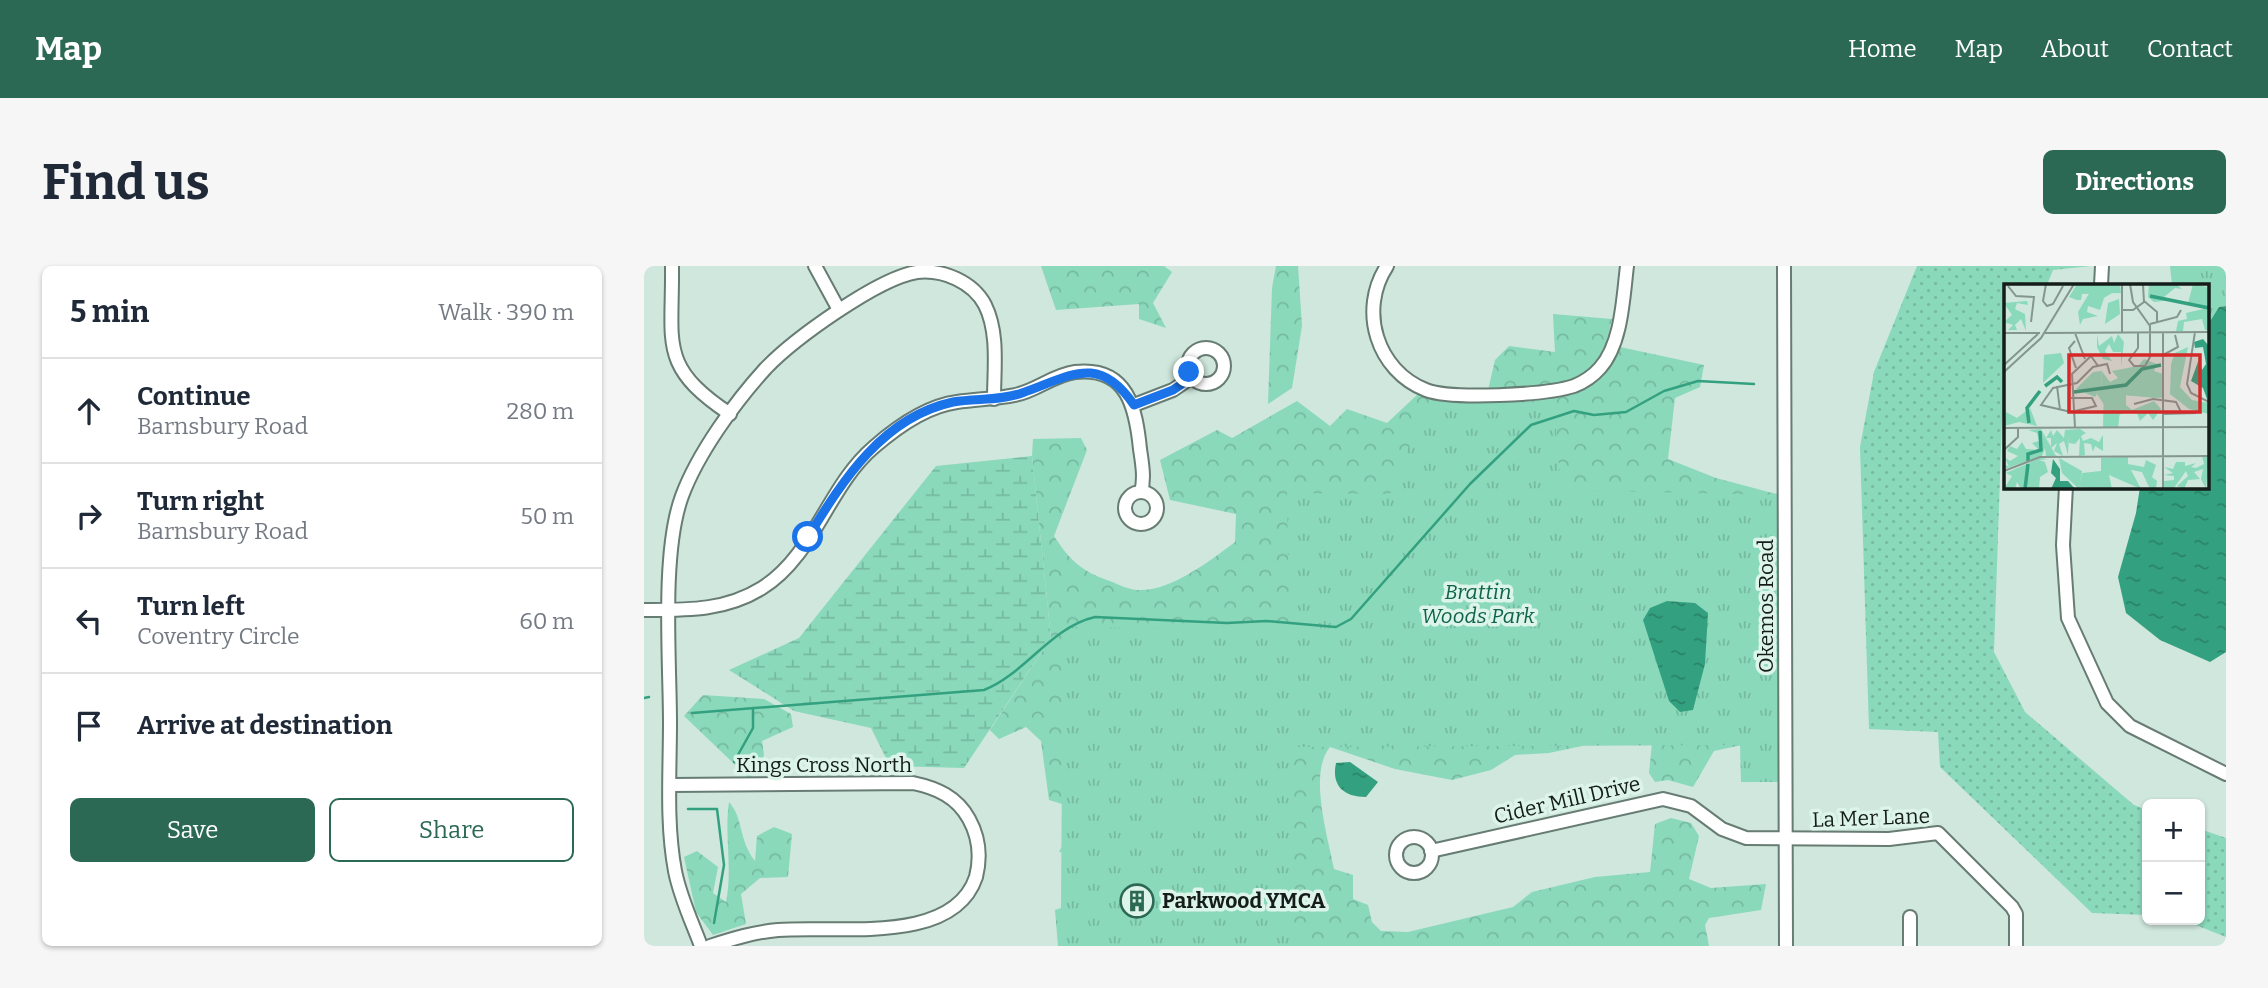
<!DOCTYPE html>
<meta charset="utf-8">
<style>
:root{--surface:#fff;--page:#f6f6f7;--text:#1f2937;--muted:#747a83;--line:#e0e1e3;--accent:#2c6954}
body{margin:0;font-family:Bitter,serif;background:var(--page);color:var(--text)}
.controls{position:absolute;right:21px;bottom:21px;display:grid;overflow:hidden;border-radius:10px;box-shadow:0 2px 5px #0004}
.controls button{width:63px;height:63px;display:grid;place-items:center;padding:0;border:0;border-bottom:2px solid var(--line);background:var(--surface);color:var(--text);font:35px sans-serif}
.stop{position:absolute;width:21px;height:21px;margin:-16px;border:5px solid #1a73e8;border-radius:50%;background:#fff}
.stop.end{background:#1a73e8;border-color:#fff;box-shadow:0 2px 7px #0008}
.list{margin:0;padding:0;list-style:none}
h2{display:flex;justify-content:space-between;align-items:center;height:91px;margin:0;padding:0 28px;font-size:30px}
h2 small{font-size:23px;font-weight:400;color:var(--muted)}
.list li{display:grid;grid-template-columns:46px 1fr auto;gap:21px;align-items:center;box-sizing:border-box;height:105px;padding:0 28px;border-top:2px solid var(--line)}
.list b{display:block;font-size:26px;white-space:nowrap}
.list p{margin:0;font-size:23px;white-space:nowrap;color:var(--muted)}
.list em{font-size:23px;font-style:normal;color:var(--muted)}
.actions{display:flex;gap:14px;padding:21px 28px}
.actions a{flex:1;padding:16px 0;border:2px solid var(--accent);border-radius:10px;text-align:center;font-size:24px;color:var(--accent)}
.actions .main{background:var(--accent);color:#fff}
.icon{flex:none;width:38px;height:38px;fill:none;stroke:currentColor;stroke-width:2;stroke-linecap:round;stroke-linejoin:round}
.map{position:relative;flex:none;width:1582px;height:680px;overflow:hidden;border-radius:10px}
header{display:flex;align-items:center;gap:42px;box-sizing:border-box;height:98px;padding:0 35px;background:var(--accent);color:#fff}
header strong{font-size:33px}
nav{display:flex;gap:38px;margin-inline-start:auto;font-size:24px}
.intro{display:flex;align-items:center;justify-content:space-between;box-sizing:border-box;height:168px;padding:0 42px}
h1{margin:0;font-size:49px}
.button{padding:18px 32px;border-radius:10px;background:var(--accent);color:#fff;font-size:24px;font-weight:700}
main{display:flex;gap:42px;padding:0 42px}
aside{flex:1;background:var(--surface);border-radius:10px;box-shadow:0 2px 5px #0004}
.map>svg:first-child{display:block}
.grass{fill:url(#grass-dots)}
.forest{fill:url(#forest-crowns)}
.wetland{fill:url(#wetland-marsh)}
.park{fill:url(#park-tufts)}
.pitch{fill:#8ad9bb}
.water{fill:url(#water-ripples)}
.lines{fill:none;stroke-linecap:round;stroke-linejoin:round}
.stream{stroke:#33a17f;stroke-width:2.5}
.minor-casing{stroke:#677c73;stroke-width:16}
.minor{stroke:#fff;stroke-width:12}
.route{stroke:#1a73e8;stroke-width:9}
.labels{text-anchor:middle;stroke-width:7;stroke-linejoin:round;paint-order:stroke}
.park-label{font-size:21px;font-style:italic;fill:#0f634b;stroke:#dcf4ea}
.street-label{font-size:21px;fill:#151d1a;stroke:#dcf4ea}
.poi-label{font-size:21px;font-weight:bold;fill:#151d1a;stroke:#dcf4ea;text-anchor:start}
.inset-river{fill:none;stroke:#33a17f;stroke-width:3.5}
.inset-road{fill:none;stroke:#85968f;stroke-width:2}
.view{fill:#d62828;fill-opacity:0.15;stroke:#d62828;stroke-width:3.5}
.inset-edge{fill:none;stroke:#151d1a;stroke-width:3.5}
</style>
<header>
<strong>Map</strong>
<nav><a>Home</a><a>Map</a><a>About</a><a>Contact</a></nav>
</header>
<div class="intro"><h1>Find us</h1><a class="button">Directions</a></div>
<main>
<aside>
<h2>5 min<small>Walk · 390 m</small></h2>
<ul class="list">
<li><svg class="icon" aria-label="ahead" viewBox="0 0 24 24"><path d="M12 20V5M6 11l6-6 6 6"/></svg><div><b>Continue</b><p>Barnsbury Road</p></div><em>280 m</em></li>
<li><svg class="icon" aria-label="right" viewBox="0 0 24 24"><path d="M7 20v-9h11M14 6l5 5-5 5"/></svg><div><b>Turn right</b><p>Barnsbury Road</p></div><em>50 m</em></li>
<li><svg class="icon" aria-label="left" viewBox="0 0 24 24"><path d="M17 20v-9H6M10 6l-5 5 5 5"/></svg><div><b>Turn left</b><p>Coventry Circle</p></div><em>60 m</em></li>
<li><svg class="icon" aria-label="arrive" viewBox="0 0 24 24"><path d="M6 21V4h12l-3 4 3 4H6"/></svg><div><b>Arrive at destination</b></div></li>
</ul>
<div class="actions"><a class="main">Save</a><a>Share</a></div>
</aside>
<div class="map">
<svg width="1582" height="680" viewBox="0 0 1582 680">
<defs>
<pattern id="grass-dots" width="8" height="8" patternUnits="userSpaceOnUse" patternTransform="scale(1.75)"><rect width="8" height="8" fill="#8ad9bb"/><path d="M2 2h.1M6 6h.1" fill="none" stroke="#76baa0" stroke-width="1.8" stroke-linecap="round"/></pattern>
<pattern id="forest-crowns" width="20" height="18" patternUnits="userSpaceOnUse" patternTransform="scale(1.75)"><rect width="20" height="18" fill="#8ad9bb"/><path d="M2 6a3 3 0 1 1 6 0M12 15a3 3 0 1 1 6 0" fill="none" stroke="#76baa0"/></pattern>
<pattern id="wetland-marsh" width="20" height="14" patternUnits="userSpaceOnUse" patternTransform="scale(1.75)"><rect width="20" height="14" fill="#8ad9bb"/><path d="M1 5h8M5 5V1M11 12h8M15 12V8" fill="none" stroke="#76baa0"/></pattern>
<pattern id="park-tufts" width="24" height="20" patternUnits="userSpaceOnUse" patternTransform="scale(1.75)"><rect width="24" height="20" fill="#8ad9bb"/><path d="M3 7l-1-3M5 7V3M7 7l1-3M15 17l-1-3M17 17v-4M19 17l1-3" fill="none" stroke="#76baa0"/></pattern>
<pattern id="water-ripples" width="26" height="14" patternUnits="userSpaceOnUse" patternTransform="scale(1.75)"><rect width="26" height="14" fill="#33a17f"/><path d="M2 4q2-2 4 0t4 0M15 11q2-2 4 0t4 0" fill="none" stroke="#2a8367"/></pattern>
</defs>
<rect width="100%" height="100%" fill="#cfe7dd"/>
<!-- grass -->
<g class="grass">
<path d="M 1273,0 L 1447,0 L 1409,4 L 1403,19 L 1362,19 L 1362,142 L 1358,153 L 1350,386 L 1381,446 L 1490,539 L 1503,544 L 1503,649 L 1448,647 L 1296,501 L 1294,466 L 1225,463 L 1216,181 L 1230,106 Z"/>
<path d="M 1556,563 L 1582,572 L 1582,671 L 1539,654 L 1556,654 Z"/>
</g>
<!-- forest -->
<g class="forest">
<path d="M 397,0 L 520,0 L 528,6 L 509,37 L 522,62 L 495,53 L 495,38 L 412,44 Z"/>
<path d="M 632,0 L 654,0 L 658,60 L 648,122 L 624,138 L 628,22 Z"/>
<path d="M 909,48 L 968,53 L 962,78 L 1060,99 L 1056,121 L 1031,132 L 1024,193 L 1072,212 L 1136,229 L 1135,471 L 1070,485 L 1049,521 L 1024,514 L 1011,516 L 1005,507 L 1008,477 L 962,475 L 905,487 L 871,489 L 847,504 L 808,514 L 751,503 L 686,481 C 664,507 684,571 690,603 L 709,609 L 709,633 L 724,639 L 728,656 L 737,665 L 764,666 L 869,641 L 888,626 L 951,611 L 1006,606 L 1011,558 L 1027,552 L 1047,557 L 1055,570 L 1045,613 L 1067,622 L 1122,618 L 1117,644 L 1065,652 L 1061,659 L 1065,680 L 529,680 L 442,589 L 415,586 L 427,563 L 428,541 L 405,534 L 397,475 L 382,461 L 355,473 L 346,464 L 407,372 L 388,190 L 389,173 L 437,172 L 443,184 L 410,270 C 424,292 437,305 463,314 C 472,317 484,324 494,324 C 526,326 567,294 591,276 L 592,248 L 526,234 L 516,194 L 573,164 L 588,172 L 653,135 L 686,160 L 703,143 L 743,157 L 774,128 L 808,134 L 842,133 L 851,94 L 865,80 L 911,86 Z"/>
<path d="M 59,429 L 120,433 L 147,448 L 149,461 L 118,475 L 120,489 L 106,513 L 40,450 Z"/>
<path d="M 85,536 C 100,553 94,573 111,595 L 113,570 L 130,561 L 148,568 L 144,611 L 116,612 L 97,628 L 102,658 L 69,669 L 52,646 L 40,591 L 53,585 L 74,601 L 69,627 L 82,636 C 89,602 80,570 85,536 Z"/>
</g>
<!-- wetland -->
<path class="wetland" d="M 388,190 L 407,372 L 320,502 L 246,500 L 227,462 L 150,445 L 85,404 L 155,372 L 292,200 Z"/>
<!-- park -->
<g class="park">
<path d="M 1526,0 L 1582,0 L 1582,40 L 1575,41 L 1563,60 L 1563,19 L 1528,19 Z"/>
<path d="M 910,139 L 917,224 L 1136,229 L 1135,516 L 1097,516 L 1096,479 L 647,481 L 645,680 L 414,680 L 411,644 L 417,642 L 419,361 L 645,364 L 643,227 L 746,228 L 781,140 Z"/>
</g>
<!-- pitch -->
<path class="pitch" d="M 522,534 L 555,551 L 544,572 L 511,554 Z"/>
<!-- water -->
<g class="water">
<path d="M 1582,40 L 1582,386 L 1566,396 L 1516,374 L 1482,347 L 1474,311 L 1492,247 L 1496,221 L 1563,220 L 1563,60 L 1575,41 Z"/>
<path d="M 1023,335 L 1051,337 L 1064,347 L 1061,398 L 1049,444 L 1036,446 L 1025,435 L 999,354 L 1006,342 Z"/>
<path d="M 706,496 L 734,516 L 722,531 C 700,531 687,520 692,497 Z"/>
</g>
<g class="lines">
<!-- stream -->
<g class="stream">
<path d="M 0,432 L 5,431"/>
<path d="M 48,447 L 340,424 C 381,408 407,361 451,351 L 583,357 L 622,355 L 692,361 L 707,353 L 826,218 L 887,159 L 930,145 L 950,149 L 982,146 L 1020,125 L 1054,115 L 1110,118"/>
<path d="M 90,496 L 109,462 L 109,442"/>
<path d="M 44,543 L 73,543 L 80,599 L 70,657"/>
</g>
<defs>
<g id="minor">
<path d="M 28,0 C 29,78 14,100 86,148"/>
<path d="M 171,0 L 195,44"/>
<path d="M 743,0 C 714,44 733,105 782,124 C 808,134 902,129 930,120 C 940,116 949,110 956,102 C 978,77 979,32 983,0"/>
<path d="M 1140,0 L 1142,680"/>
<path d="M 1457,19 L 1458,0"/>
<circle cx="562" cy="100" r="18"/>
<path d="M 490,139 L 529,124 L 548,111"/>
<path d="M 1422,220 L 1419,279 L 1424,352 L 1463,437 L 1486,460 L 1582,508"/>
<circle cx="497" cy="242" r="16"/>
<path d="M 0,344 C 43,344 81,345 118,322 C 170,290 184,220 230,181 C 253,161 282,140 313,136 C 333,133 352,133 371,129 C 392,125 409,109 431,106 C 484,100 492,143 496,183 C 498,197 501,212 497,226"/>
<path d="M 27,519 L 269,517 C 293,522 313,531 325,553 C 335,571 337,591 332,611 C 309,680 193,659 134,664 C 110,666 88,673 66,680"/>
<circle cx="770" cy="589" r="18"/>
<path d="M 787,585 L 1019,533 L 1047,540 L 1078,563 L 1102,572 L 1245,573 L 1294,567 L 1368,641 L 1372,648 L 1372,680"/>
<path d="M 1266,651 L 1266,680"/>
<path d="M 57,680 C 48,656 36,631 31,605 C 22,557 26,506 26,457 C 26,394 17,287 38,230 C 54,187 91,136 122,102 C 150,73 234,12 273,6 C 299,3 329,16 341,39 C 355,67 350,103 350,133"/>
</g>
</defs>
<!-- minor casing -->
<use href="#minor" class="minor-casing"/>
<!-- minor -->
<use href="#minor" class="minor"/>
</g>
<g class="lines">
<!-- route -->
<path class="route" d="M 164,271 C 199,214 239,151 309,136 C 332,132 356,135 378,127 C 425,111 454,86 490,139 L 529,124 L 548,111 L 545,106"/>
</g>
<!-- icons -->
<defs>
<symbol id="building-ring" viewBox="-11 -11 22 22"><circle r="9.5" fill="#dcf4ea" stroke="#2c6954" stroke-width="1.5"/><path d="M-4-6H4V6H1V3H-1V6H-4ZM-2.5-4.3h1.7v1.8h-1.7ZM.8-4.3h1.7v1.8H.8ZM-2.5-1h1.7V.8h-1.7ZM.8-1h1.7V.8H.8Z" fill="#2c6954"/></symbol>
</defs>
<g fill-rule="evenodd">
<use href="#building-ring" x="474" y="616" width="38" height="38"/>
</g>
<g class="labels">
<!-- park labels -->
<g class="park-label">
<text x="834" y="333">Brattin<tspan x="834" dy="24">Woods Park</tspan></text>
</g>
<!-- street labels -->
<g class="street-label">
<text transform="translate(1122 340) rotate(-90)" y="7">Okemos Road</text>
<text x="180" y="506">Kings Cross North</text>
<text transform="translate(923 534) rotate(-13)" y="7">Cider Mill Drive</text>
<text transform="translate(1227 552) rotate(-2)" y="7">La Mer Lane</text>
</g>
<!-- poi labels -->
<g class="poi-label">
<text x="518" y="642">Parkwood YMCA</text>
</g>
</g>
<!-- overview -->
<g transform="translate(1360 18)">
<rect width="205" height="205" fill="#cfe7dd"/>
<path d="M 172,0 L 178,5 L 171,4 L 160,13 L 168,16 L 150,18 L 144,13 L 145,0 ZM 189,0 L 203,3 L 200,23 L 184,19 ZM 184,63 L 176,103 L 188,116 L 205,119 L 205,130 L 185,125 L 166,110 L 167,80 L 171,69 Z" fill="#8ad9bb"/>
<path d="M 205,0 L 205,46 L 201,46 L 198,35 L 180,38 L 179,47 L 172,47 L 174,37 L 183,35 L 182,29 L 199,25 L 199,9 ZM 89,3 L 111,7 L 100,14 L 96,26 L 84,22 L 83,28 L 94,32 L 79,35 L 76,41 L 74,28 ZM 115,15 L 116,30 L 101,40 L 104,19 ZM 23,17 L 24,21 L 13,19 L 11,25 L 21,30 L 22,47 L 17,35 L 11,41 L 13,46 L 4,46 L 9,41 L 0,38 L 8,31 L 0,19 ZM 114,50 L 120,58 L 117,83 L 117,68 L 109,68 L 105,60 L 101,67 L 108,77 L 99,75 L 93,63 L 93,50 L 95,62 L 108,52 L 110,59 ZM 140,75 L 153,80 L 150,87 L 159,90 L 159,110 L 152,114 L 122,111 L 122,121 L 128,126 L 150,117 L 157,125 L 149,136 L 144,129 L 136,137 L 133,129 L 122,128 L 115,131 L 114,142 L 93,110 L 98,102 L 97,86 L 106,98 L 114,94 L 108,87 L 134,82 ZM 26,124 L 33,142 L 15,138 L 0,142 L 2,128 L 13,134 ZM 37,145 L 52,172 L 42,172 L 41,164 L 38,172 L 0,185 L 0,181 L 5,182 L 0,173 L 6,177 L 14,172 L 3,167 L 6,162 L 13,165 L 18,158 L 22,165 L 35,166 L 28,159 L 35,157 L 33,149 L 24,146 ZM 76,145 L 82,149 L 77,152 L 79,157 L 87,154 L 95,158 L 99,151 L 99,167 L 91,162 L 89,168 L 87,160 L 80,159 L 81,171 L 75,172 L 76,154 L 71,160 L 65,159 L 65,151 L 64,171 L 60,157 L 55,160 L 59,172 L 50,167 L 53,159 L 47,164 L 47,154 L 42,154 L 47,146 L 49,152 L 53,146 L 60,154 L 61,146 ZM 198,172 L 205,172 L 202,205 L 197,195 L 199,185 L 190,188 L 196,195 L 184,196 L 180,205 L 173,202 L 184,192 L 182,187 L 170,204 L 160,204 L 160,197 L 170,196 L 170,192 L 160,191 L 169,189 L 160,183 L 169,185 L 172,178 L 181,178 L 181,182 L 192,179 L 187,183 L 192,184 L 200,180 ZM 124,173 L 124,180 L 140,183 L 142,176 L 152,181 L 148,193 L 153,197 L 152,204 L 157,205 L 146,205 L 138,188 L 127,186 L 137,205 L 105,191 L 108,205 L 75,203 L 78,189 L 97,187 L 97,174 ZM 36,174 L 44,175 L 35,176 L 41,178 L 44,188 L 36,193 L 35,205 L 17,205 L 13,198 L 11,205 L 0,205 L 8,192 L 2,189 Z" fill="#8ad9bb"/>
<path d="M 57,69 L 60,79 L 39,99 L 40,71 ZM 97,87 L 98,102 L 91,113 L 72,105 L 89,88 ZM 55,174 L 78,187 L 75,205 L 58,189 Z" fill="#8ad9bb"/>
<path d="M 73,0 L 116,0 L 117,9 L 78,10 L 77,16 L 73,16 L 65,13 ZM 129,83 L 140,83 L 141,90 L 159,90 L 159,114 L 118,111 L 114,143 L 99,143 L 100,101 L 118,101 L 118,90 L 126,90 Z" fill="#8ad9bb"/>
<path d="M 199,55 L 204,61 L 203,115 L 199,104 L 187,97 L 195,75 L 198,86 L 202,80 L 199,63 L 191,64 L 190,58 ZM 49,175 L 56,185 L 56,197 L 64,197 L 71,205 L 47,205 L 52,194 L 47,189 Z" fill="#33a17f"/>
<path class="inset-river" d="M 146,12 L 205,24M 41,102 L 53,93 L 58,98M 70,108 L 122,101 L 138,85 L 157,81M 25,139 L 23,124 L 36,107M 24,177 L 24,170 L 37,166 L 36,147M 21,205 L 24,180"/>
<path class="inset-road" d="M 42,0 L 39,17 L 43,22 L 49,20 L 59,2M 118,0 L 118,48M 126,0 L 129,18 L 146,42 L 146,73 L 141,82 L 130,82 L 125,76 L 134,64 L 134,48M 4,2 L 12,12 L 30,13 L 27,38M 140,17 L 153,28 L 153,38M 118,26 L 129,26 L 140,18 L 139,0M 146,40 L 173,33 L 177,26M 159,48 L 159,205M 191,48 L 183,100 L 187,109 L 205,118M 0,49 L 36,49M 41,49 L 205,48M 71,49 L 81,75M 71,57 L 65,64 L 72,84M 159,71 L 174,63 L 171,51M 0,81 L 34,50M 0,88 L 37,54 L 70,0M 53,102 L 56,126M 67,114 L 88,114 L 92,122 L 67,128 L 37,121 L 49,104 L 73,99 L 89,83 L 103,80 L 106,90M 130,120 L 149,115 L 172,118 L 178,130M 159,130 L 192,129M 71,143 L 68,90 L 87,72 L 94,82M 0,144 L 205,143M 0,166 L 14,153 L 14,144M 0,187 L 36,173 L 205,172"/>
<path class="view" d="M 65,71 L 196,71 L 196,128 L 65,128 Z"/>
<rect width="205" height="205" class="inset-edge"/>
</g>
</svg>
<div class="controls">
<button>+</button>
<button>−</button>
</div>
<div class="stop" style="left:164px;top:271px"></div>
<div class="stop end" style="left:545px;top:106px"></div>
</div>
</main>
